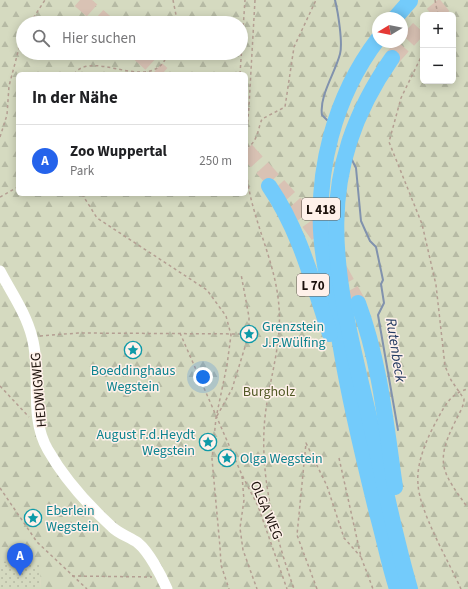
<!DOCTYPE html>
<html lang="de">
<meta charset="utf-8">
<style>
:root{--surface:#fff;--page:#f6f6f6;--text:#202124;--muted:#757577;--line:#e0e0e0;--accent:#2563eb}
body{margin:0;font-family:"Source Sans 3",sans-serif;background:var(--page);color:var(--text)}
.controls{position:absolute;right:12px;top:12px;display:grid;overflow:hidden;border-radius:6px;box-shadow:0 2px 10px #0003}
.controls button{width:36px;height:36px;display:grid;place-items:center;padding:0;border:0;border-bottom:1px solid var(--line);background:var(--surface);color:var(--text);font:20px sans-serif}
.compass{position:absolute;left:372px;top:12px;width:36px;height:36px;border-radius:50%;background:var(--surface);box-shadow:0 2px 10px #0003;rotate:260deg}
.you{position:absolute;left:203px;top:377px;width:14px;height:14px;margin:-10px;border:3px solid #fff;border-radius:50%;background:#1a73e8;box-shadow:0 0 0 6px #1a73e833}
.badge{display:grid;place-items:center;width:26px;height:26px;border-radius:50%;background:var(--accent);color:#fff;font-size:13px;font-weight:700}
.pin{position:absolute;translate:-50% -33px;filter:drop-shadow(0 1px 2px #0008)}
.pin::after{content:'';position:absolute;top:21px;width:14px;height:12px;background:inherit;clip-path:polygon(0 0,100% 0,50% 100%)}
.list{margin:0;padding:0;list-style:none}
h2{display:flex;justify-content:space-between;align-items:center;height:52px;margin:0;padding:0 16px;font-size:17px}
h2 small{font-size:13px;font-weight:400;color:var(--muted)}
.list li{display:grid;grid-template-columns:26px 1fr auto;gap:12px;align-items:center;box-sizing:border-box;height:72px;padding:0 16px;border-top:1px solid var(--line)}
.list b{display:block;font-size:15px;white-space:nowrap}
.list p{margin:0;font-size:13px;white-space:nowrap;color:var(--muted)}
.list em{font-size:13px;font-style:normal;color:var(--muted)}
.icon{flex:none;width:22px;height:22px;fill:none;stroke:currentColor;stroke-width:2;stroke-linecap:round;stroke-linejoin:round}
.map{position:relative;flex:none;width:468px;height:589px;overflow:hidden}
.search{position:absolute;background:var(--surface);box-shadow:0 2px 10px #0003;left:16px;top:16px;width:232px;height:44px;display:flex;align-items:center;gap:10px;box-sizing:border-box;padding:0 14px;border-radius:22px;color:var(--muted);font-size:15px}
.panel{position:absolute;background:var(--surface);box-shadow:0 2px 10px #0003;left:16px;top:72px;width:232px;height:124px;border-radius:6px}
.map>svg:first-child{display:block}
.forest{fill:url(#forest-firs);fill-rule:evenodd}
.park{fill:url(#park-dots)}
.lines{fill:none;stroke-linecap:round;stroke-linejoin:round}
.stream{stroke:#8192ad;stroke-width:2}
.highway-tunnel{stroke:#d9c2b4;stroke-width:16;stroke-dasharray:16 8;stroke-linecap:butt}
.path{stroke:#b49e92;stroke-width:1.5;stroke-dasharray:3 3;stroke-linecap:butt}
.minor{stroke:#fff;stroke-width:11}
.highway{stroke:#73cbfb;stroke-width:16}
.labels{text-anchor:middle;stroke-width:3;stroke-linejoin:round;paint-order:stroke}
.shield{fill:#fff1ea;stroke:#5f544d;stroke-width:1}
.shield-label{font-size:13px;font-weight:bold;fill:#1b100a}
.culture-label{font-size:14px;fill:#0d838f;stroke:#fff1ea;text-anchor:start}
.street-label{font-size:14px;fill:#1b100a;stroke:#fff1ea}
.park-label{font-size:14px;fill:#515925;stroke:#fff1ea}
.water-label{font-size:15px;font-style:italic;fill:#223a61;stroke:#fff1ea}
</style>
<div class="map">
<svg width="468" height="589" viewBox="0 0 468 589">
<defs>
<pattern id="forest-firs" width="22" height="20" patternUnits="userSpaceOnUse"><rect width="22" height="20" fill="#d5dac0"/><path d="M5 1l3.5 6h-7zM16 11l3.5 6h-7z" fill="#b6baa4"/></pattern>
<pattern id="park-dots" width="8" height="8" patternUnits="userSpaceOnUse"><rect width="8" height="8" fill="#d5dac0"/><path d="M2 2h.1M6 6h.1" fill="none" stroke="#b6baa4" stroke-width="1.8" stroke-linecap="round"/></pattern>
</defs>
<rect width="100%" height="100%" fill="#fbe1d2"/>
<!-- forest -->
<path class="forest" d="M 0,0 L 468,0 L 468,589 L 41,589 L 39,563 L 0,563 ZM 423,15 L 453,15 L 453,81 L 423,81 ZM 378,18 L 402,18 L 402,42 L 378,42 ZM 23,23 L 241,23 L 241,53 L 23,53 ZM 18,74 L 246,74 L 246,194 L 18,194 Z"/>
<!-- park -->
<path class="park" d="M 0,563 L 40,563 L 41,589 L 0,589 Z"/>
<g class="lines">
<!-- stream -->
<g class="stream">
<path d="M 327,120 L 322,115 C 319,96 335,73 340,54 C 343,43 338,12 335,0"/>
<path d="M 352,160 L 356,168 L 361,221 L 370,241 L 376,247 L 383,280 L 381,284 L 384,303 L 378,315 L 398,430"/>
</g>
<!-- highway-tunnel -->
<g class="highway-tunnel">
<path d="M 80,0 L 106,23"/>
<path d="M 432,15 L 450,0"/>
<path d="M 139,53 L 162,74"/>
<path d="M 392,58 L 423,24"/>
<path d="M 246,150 L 297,206 L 326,246"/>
<path d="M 339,269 L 358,303"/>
</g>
<!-- path -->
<g class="path">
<path d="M 173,0 L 176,15 L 175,23"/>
<path d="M 255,0 C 253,35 251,70 249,106 C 247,132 244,158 248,184 C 255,226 276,264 279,307 C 282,345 269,380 265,417 C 259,475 275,535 294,589"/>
<path d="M 435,0 L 438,15"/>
<path d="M 30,23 L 45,0"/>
<path d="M 423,53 L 401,98 L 389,142 L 422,224 L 436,285 L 445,366 L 451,380 L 464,399 C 464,407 458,415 455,422 C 434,464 443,473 468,508"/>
<path d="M 74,74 C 91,51 138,85 160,66 C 164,63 166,57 169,53"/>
<path d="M 240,74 L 245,0"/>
<path d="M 0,137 L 7,115 L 9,86 L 23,33"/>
<path d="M 246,147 C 257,145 258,128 262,119 L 285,107 L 294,47 L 316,0"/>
<path d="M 82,194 L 97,218 L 207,290 L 226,316 L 231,335 L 227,365 L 216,418 L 212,459 L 220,547 L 221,565 L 229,589"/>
<path d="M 0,197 L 18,187"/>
<path d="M 180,333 L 242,475 L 258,506 L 287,589"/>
<path d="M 40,336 L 78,333 L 249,334"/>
<path d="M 0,386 L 29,417"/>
<path d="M 217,416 L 232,389 L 249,334 L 249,317 L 241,274"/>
<path d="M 339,458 L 361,557 L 373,589"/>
<path d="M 242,476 L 244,500 L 240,528 L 243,550 L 257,589"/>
<path d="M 0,488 L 37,542 L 87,589"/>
<path d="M 72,576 L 152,577"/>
<path d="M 317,589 L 297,535 L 306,443 L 327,486 L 344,538 L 361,557"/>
<path d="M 461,589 C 449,562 419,511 418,484 C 416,463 427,438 437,420 C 445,405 451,393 468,389"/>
</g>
<!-- minor -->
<path class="minor" d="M 0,271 C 11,292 26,313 32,337 C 42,374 28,416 48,450 C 65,480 87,504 112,527 C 119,534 130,537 138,543 C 149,552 161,575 167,589"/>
<!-- highway -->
<g class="highway">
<path d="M 395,18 L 410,1"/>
<path d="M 378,39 C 334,97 315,172 322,244 C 326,281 336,317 342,354 C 351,408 364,460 377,513 C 384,538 389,564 397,589"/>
<path d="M 392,58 C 305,183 338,284 370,421 C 383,477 394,534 410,589"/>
<path d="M 269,186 C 300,231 313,284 330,334"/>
<path d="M 358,303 C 380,362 386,425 395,487"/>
</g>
</g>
<!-- icons -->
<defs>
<symbol id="sight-ring" viewBox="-11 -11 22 22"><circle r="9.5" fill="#fff1ea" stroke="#0f9aa8" stroke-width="1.5"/><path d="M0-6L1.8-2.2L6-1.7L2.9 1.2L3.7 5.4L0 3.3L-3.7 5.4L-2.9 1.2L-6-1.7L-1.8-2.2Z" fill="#0f9aa8"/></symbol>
</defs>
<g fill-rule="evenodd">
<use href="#sight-ring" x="239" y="324" width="20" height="20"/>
<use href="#sight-ring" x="123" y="340" width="20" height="20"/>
<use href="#sight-ring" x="198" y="432" width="20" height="20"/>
<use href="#sight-ring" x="217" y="448" width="20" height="20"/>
<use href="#sight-ring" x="23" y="508" width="20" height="20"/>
</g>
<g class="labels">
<!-- shield labels -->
<g class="shield">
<rect x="302" y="198" width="38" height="22" rx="3"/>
<rect x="297" y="274" width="32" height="22" rx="3"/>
</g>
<g class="shield-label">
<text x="321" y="214">L 418</text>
<text x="313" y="290">L 70</text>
</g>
<!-- culture labels -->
<g class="culture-label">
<text x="262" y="331">Grenzstein<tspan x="262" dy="16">J.P.Wülfing</tspan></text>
<text x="133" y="375" text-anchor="middle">Boeddinghaus<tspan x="133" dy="16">Wegstein</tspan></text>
<text x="195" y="439" text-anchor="end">August F.d.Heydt<tspan x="195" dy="16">Wegstein</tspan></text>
<text x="240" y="463">Olga Wegstein</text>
<text x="46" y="515">Eberlein<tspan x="46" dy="16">Wegstein</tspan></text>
</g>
<!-- street labels -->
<g class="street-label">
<text transform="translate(38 390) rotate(-95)" y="5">HEDWIGWEG</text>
<text transform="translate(267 510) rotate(67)" y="5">OLGA WEG</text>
</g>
<!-- park labels -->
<g class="park-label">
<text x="269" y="396">Burgholz</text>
</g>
<!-- water labels -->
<g class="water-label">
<text transform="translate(396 350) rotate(81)" y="5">Rutenbeck</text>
</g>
</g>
</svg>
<div class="controls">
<button>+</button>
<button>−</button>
</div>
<svg class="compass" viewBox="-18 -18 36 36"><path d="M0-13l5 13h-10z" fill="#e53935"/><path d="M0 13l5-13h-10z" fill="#757577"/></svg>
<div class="you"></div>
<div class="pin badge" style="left:20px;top:576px">A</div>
<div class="search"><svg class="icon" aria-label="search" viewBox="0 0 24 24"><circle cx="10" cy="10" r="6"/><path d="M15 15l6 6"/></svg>Hier suchen</div>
<section class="panel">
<h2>In der Nähe<small></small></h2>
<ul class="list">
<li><span class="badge">A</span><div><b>Zoo Wuppertal</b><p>Park</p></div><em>250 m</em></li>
</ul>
</section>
</div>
